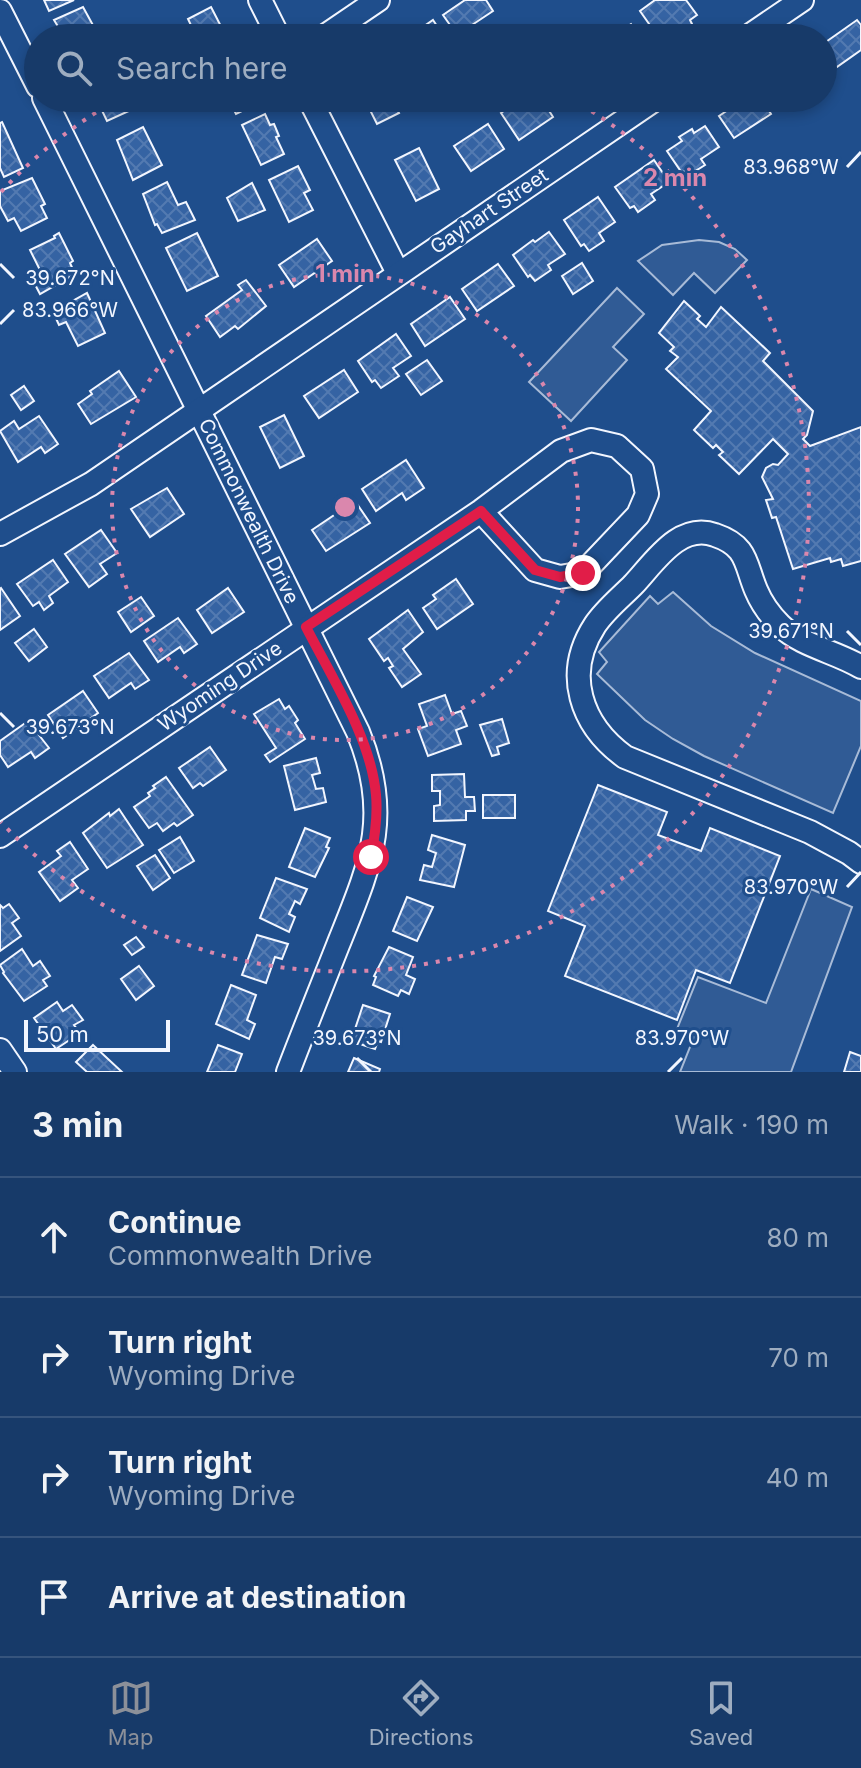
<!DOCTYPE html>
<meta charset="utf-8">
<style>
:root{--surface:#173a69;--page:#244571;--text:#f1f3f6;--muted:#9eadc0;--line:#36547d;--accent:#8c9099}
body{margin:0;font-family:Inter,sans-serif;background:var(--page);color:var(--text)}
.scale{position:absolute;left:24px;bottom:20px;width:146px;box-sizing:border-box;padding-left:8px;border:4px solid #f2f6ff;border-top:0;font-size:22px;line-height:28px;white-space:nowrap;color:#f2f6ff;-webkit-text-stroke:6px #1f4e8c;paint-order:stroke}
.stop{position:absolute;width:24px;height:24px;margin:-18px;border:6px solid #e11d48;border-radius:50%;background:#fff}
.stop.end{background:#e11d48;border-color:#fff;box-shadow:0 2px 8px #0008}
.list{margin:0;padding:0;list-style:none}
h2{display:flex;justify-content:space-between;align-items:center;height:104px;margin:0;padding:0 32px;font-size:34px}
h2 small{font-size:26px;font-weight:400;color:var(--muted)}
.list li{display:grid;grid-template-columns:52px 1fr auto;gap:24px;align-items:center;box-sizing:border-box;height:120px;padding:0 32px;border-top:2px solid var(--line)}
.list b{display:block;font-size:30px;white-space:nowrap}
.list p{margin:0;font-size:26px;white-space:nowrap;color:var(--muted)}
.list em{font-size:26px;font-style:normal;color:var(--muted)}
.icon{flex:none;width:44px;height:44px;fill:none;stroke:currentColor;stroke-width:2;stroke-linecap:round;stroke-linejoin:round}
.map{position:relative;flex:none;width:861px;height:1072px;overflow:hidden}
.search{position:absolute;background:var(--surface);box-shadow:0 4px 12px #0003;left:24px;right:24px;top:24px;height:88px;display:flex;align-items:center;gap:20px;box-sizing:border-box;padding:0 28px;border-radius:44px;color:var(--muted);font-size:30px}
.sheet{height:584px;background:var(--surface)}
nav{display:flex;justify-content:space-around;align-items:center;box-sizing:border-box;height:112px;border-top:2px solid var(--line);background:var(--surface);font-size:22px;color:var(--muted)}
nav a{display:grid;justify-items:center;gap:4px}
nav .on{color:var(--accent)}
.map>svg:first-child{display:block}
.built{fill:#305b95;stroke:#a8bbd7;stroke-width:2}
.building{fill:url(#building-cross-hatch);stroke:#f2f6ff;stroke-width:2}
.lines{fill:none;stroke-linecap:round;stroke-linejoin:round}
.minor-casing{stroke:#f2f6ff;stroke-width:26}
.minor{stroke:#1f4e8c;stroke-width:22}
.route{stroke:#e11d48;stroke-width:10}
.ticks{fill:none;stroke:#f2f6ff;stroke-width:3}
.ring{fill:none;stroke:#da87ad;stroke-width:4;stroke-dasharray:4 8}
.labels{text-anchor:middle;stroke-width:6;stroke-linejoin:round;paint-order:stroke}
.street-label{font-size:20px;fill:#f2f6ff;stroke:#1f4e8c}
.ticks-label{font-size:20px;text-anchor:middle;fill:#f2f6ff;stroke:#1f4e8c;stroke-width:6;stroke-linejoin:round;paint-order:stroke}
.centre{fill:#da87ad;stroke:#1f4e8c;stroke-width:4}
.ring-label{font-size:24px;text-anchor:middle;font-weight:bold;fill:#da87ad;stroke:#1f4e8c;stroke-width:6;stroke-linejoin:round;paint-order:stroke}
</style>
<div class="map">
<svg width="861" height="1072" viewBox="0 0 861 1072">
<defs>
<pattern id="building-cross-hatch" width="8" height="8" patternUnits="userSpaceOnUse" patternTransform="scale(2)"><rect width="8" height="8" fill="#3563a3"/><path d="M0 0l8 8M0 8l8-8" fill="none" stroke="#537ab1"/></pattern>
</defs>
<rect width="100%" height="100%" fill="#1f4e8c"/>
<!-- built -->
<g class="built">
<path d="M 699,240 L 719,242 L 735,249 L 747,260 L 715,293 L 694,273 L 673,295 L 638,261 L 662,245 Z"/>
<path d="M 617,288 L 644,314 L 613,347 L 627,360 L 571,421 L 529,382 Z"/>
<path d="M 673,592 L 711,626 L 755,653 L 861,701 L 861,746 L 833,813 L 704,756 L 673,739 L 645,720 L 597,674 L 607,662 L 599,652 L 650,596 L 658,604 Z"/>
<path d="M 811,889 L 852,907 L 791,1072 L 680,1072 L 694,1037 L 677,1029 L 698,977 L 766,1003 Z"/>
</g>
<!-- building -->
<g class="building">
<path d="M 44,0 L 74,0 L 49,11 Z"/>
<path d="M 465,0 L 486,0 L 493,11 L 457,35 L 443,15 Z"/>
<path d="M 655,0 L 686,0 L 697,15 L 690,20 L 692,24 L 673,36 L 671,33 L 664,38 L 659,38 L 640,11 Z"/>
<path d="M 83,7 L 100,38 L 65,38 L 54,20 Z"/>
<path d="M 211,7 L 227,38 L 197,38 L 188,19 Z"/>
<path d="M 433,20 L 445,38 L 407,38 Z"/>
<path d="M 857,20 L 861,25 L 861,50 L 834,69 L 823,54 L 823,44 Z"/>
<path d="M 631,24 L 641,38 L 610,38 Z"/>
<path d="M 96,98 L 125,98 L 131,110 L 107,121 Z"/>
<path d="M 228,98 L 256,98 L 259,103 L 236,114 Z"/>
<path d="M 364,98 L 391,98 L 399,113 L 377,124 Z"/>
<path d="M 523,98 L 541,98 L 553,117 L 519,140 L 501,113 Z"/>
<path d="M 746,98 L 761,98 L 771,114 L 734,138 L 719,116 Z"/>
<path d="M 265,114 L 270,125 L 274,124 L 279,136 L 276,137 L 284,154 L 261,165 L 242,125 Z"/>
<path d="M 2,122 L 23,168 L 4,177 L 0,168 L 0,123 Z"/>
<path d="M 488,124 L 504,149 L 471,171 L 454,146 Z"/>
<path d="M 705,126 L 719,147 L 701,159 L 705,165 L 692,173 L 689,168 L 682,173 L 667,151 L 682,141 L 679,137 L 692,129 L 694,133 Z"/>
<path d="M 143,127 L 162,165 L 133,180 L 117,140 Z"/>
<path d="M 419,148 L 439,189 L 416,201 L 395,160 Z"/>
<path d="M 654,160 L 669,182 L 651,194 L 655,200 L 638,212 L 634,206 L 630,208 L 615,187 Z"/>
<path d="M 298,166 L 310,190 L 304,193 L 313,210 L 289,222 L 269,180 Z"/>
<path d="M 32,178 L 45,204 L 41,206 L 47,218 L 21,231 L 14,218 L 8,221 L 0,206 L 0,191 Z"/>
<path d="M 167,182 L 178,205 L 186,202 L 195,220 L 162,233 L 157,224 L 155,225 L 143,194 Z"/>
<path d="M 252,183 L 265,210 L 238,221 L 227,198 Z"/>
<path d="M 598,197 L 615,222 L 599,233 L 604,241 L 589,251 L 584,244 L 581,246 L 564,220 Z"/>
<path d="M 549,232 L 565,254 L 548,265 L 551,270 L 535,281 L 530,275 L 528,277 L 513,255 L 533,240 L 535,242 Z"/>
<path d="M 59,233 L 73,261 L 70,263 L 75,274 L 40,294 L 31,277 L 41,272 L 30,250 L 55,238 L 54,236 Z"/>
<path d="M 197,233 L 218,276 L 187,291 L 166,248 Z"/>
<path d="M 317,239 L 332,261 L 294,287 L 279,265 Z"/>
<path d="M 582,263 L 593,281 L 573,294 L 562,276 Z"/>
<path d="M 498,264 L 514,286 L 477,311 L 462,289 Z"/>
<path d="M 246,280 L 266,306 L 238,329 L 235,326 L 220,337 L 206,316 L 242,290 L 238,285 Z"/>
<path d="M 87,293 L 105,333 L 78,346 L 66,322 L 59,325 L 53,312 Z"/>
<path d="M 450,297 L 465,319 L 425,346 L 411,324 Z"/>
<path d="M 684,301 L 700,316 L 697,319 L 706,327 L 721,307 L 770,353 L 763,361 L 813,411 L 807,435 L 803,439 L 810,446 L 861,427 L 861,561 L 843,566 L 841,559 L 831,562 L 830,558 L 793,569 L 776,517 L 772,518 L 766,500 L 773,499 L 762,477 L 766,468 L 773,464 L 778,465 L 788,454 L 773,439 L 739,474 L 719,455 L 723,452 L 716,445 L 713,448 L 694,430 L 711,411 L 666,369 L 678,357 L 670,351 L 674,347 L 659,333 Z"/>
<path d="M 396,334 L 411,356 L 393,368 L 399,376 L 381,388 L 375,380 L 372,382 L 358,361 Z"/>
<path d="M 427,360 L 442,381 L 421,395 L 406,374 Z"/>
<path d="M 344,370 L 358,392 L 319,418 L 304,396 Z"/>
<path d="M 119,371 L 136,397 L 91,424 L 78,404 L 92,394 L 90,391 Z"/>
<path d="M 24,386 L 34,401 L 21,410 L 11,395 Z"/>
<path d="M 284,415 L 304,456 L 280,468 L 260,427 Z"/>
<path d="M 39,416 L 58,444 L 45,453 L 41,447 L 18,462 L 0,431 L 14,421 L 19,429 Z"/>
<path d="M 406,460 L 424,488 L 406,500 L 402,493 L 376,511 L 362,489 Z"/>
<path d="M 167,488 L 184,514 L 150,537 L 131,509 Z"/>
<path d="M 355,501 L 370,523 L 326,551 L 312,530 Z"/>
<path d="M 101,530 L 117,553 L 100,564 L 107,574 L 89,587 L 65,554 Z"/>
<path d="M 53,560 L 68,582 L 49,596 L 53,603 L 44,610 L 39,602 L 33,606 L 17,584 Z"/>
<path d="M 456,579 L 473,604 L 437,629 L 423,608 L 436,599 L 433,595 Z"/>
<path d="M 1,588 L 20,616 L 0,630 L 0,589 Z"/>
<path d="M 228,588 L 244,612 L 212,633 L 197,610 Z"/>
<path d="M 141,597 L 154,616 L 131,632 L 118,612 Z"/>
<path d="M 408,610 L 423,632 L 403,649 L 421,674 L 402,687 L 389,668 L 393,666 L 388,658 L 384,661 L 369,639 Z"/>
<path d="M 178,618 L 197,644 L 184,653 L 180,647 L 158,662 L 144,641 Z"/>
<path d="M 34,629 L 47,647 L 29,661 L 15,643 Z"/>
<path d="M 129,653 L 149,680 L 135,689 L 131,683 L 109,698 L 94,676 Z"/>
<path d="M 83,691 L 98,713 L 63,738 L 48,715 Z"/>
<path d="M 445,695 L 452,714 L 461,711 L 467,726 L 456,730 L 461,744 L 428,756 L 418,729 L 427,726 L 419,704 Z"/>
<path d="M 279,699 L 285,709 L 289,706 L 298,720 L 295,723 L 305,739 L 270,762 L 265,755 L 276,748 L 254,714 Z"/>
<path d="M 502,719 L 509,743 L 497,747 L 499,754 L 492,756 L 480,725 Z"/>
<path d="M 28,721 L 49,748 L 35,758 L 31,752 L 8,767 L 0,755 L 0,741 Z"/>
<path d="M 210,747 L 226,770 L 203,786 L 200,783 L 193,788 L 179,768 Z"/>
<path d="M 316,758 L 320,773 L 312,775 L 316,789 L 323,788 L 326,802 L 295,810 L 284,766 Z"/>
<path d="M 464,774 L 465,797 L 474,797 L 475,811 L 466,811 L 466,820 L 434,821 L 434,806 L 440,805 L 440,791 L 432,791 L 432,775 Z"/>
<path d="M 166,777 L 193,815 L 177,826 L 174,823 L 163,831 L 157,823 L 149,828 L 134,807 L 150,796 L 148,793 L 155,788 L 153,786 Z"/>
<path d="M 598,785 L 667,812 L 658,835 L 682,844 L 701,851 L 710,828 L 780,856 L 730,983 L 696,970 L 677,1020 L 565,976 L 585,926 L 548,911 Z"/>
<rect x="483" y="795" width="32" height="23"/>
<path d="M 119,809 L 143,845 L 107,868 L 83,833 L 109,813 L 110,816 Z"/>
<path d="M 305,828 L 330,838 L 326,847 L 329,848 L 315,877 L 289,867 Z"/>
<path d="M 432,835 L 465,845 L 454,887 L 420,880 L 424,865 L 432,867 L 436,853 L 428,850 Z"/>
<path d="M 180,837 L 194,861 L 174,873 L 159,850 Z"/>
<path d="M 70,842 L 88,869 L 72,880 L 78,888 L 60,901 L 39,872 L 61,856 L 57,851 Z"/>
<path d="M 155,855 L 170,878 L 153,890 L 137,866 Z"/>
<path d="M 276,878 L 307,889 L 300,904 L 295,901 L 289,914 L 295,917 L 289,932 L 260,918 Z"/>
<path d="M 407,897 L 433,907 L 417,941 L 393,931 Z"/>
<path d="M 9,904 L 19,918 L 12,923 L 21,936 L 0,951 L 0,905 L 3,908 Z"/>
<path d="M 257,935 L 288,944 L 282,959 L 275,957 L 266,983 L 242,975 Z"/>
<path d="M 136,937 L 144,947 L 132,955 L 124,945 Z"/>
<path d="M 389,947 L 413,957 L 406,975 L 415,979 L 409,994 L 401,990 L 398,996 L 373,985 L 376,977 L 374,976 Z"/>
<path d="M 22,949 L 33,966 L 40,961 L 50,976 L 43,980 L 47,986 L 24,1001 L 3,973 L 4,972 L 0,965 Z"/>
<path d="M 139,966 L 154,986 L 136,1000 L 121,979 Z"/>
<path d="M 231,985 L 256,995 L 247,1020 L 255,1024 L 249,1039 L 216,1024 Z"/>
<path d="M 57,1002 L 63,1011 L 72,1005 L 83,1020 L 74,1025 L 80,1033 L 56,1049 L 34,1018 Z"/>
<path d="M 363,1005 L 390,1014 L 381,1042 L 378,1041 L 375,1049 L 351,1041 Z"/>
<path d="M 93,1045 L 122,1072 L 87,1072 L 76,1062 Z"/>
<path d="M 218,1045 L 242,1054 L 235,1072 L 207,1072 Z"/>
<path d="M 850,1052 L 861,1056 L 861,1072 L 844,1072 Z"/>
<path d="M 354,1058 L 380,1069 L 379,1072 L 348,1072 Z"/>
</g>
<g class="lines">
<defs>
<g id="minor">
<path d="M 260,0 L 279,38"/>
<path d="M 0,11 L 38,86"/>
<path d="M 322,38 L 378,0"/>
<path d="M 746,38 L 802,0"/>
<path d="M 44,98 L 358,732 C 393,817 370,865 338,945 C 321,988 304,1030 288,1072"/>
<path d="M 309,98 L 398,273"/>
<path d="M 0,534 L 91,484 L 657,98"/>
<path d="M 861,667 C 837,652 801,646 780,625 C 771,616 761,602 756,590 C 745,564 748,546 715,535 C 679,522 654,563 633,585 C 620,598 605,610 595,625 C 563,674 581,725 625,757 L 810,832 L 849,853 L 861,862"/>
<path d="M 0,836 L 481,511 L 561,451 L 591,440 L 617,446 L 642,469 L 647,494 L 638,515 L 583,573 L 560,577 L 535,570 L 481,511"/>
<path d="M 0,1050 L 15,1072"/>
</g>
</defs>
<!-- minor casing -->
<use href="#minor" class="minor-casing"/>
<!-- minor -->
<use href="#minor" class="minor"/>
</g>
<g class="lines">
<!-- route -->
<path class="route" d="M 371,857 C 375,836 378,816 376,795 C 371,738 332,678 306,627 L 481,511 L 535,570 L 560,577 L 583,573"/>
</g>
<!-- ticks -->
<path class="ticks" d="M 847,167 L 861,152M 0,264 L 14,278M 0,324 L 14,310M 847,631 L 861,645M 0,713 L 14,727M 847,887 L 861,872M 357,1058 L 371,1072M 668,1072 L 682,1058"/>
<!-- distance rings -->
<g class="ring">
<circle cx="345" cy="507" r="233"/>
<path d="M1 192A466 466 0 0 1 119 99M571 99A466 466 0 1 1 1 822"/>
</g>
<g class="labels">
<!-- street labels -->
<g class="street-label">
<text transform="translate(489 211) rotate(-34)" y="7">Gayhart Street</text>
<text transform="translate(249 511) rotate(64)" y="7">Commonwealth Drive</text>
<text transform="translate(220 686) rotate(-34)" y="7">Wyoming Drive</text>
</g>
</g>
<g class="ticks-label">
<text x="791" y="174">83.968°W</text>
<text x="70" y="285">39.672°N</text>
<text x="70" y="317">83.966°W</text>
<text x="791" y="638">39.671°N</text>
<text x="70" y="734">39.673°N</text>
<text x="791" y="894">83.970°W</text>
<text x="682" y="1045">83.970°W</text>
<text x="357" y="1045">39.673°N</text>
</g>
<circle cx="345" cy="507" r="12" class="centre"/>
<g class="ring-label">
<text x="675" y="186">2 min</text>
<text x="345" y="282">1 min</text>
</g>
</svg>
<div class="scale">50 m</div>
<div class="stop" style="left:371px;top:857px"></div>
<div class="stop end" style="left:583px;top:573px"></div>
<div class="search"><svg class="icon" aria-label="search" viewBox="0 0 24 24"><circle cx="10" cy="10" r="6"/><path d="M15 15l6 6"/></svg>Search here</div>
</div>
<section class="sheet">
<h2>3 min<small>Walk · 190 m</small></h2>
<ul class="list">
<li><svg class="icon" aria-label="ahead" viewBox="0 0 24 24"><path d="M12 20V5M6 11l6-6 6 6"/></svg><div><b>Continue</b><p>Commonwealth Drive</p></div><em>80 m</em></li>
<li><svg class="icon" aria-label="right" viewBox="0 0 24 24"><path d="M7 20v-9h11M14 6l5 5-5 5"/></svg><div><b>Turn right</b><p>Wyoming Drive</p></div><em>70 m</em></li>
<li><svg class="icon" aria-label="right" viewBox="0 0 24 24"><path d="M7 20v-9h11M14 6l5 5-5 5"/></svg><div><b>Turn right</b><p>Wyoming Drive</p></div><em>40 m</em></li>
<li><svg class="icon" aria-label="arrive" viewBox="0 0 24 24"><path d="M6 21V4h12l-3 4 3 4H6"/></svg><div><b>Arrive at destination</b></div></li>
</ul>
</section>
<nav>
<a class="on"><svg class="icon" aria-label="map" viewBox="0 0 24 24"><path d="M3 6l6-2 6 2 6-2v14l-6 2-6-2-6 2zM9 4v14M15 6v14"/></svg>Map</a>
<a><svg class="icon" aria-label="directions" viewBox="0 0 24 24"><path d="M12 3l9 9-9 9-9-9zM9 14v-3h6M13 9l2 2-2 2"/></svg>Directions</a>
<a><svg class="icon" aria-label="saved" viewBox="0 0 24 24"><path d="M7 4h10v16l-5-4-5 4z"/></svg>Saved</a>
</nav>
